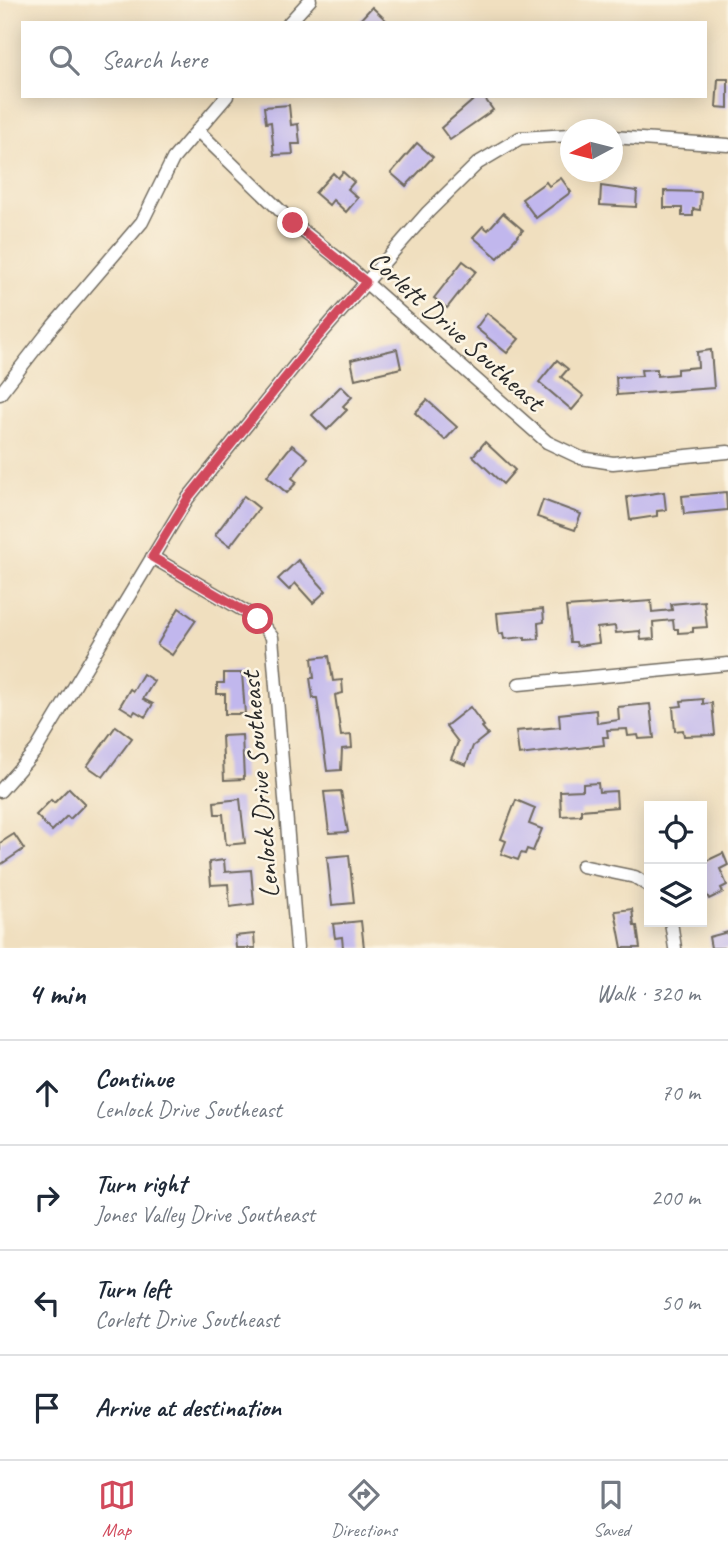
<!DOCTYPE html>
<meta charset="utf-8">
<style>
:root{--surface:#fff;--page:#f2f2f3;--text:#1f2937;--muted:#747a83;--line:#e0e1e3;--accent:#d1495b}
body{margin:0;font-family:Caveat,sans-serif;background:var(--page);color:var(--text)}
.controls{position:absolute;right:21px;bottom:21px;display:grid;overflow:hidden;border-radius:0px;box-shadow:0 4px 18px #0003}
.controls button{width:63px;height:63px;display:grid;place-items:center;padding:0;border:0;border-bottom:2px solid var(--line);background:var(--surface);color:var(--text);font:35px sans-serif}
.compass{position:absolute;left:560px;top:119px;width:63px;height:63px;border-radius:50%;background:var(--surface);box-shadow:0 4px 18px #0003;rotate:263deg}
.stop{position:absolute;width:21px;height:21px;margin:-16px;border:5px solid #d1495b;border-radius:50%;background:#fff}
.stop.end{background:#d1495b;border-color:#fff;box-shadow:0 2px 7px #0008}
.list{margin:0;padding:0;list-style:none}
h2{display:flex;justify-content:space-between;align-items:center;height:91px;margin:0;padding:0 28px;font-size:30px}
h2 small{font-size:23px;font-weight:400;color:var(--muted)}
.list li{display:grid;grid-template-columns:46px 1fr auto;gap:21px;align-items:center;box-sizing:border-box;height:105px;padding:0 28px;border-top:2px solid var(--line)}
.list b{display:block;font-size:26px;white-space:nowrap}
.list p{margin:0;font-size:23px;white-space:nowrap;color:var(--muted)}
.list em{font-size:23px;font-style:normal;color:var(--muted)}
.icon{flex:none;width:38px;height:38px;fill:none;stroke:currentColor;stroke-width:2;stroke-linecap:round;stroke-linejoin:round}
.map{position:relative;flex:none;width:728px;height:948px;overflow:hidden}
.search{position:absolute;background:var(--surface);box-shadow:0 4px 18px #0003;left:21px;right:21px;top:21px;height:77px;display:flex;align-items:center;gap:18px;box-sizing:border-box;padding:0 24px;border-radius:0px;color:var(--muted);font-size:26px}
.sheet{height:511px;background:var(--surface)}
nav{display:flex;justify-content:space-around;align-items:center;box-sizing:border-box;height:98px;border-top:2px solid var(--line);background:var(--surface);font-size:19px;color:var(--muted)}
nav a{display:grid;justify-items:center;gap:4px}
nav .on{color:var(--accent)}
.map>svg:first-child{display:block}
.building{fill:#c1b7ed}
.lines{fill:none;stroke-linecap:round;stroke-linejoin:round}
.street-casing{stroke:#706a5f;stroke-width:15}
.street{stroke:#fff;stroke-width:12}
.route{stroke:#d1495b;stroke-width:9}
.labels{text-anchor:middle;stroke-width:5;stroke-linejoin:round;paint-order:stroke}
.street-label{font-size:28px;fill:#2b2b2b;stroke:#fcf5e5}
</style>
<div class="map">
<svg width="728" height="948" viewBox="0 0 728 948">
<rect width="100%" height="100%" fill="#fcf5e5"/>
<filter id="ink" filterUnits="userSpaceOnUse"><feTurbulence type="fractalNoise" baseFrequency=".0143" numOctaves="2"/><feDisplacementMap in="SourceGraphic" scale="14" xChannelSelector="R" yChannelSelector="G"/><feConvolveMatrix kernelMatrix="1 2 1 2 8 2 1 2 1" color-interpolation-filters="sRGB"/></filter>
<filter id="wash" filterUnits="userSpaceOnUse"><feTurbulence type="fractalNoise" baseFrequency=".00686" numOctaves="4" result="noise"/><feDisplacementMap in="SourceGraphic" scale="28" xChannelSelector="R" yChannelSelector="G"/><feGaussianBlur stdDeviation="1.57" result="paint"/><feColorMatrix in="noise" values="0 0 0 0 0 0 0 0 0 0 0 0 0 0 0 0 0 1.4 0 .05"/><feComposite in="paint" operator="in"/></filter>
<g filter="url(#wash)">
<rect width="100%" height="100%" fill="#f0dfbf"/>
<g id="blocks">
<!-- building -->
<g class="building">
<path d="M 372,7 L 389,23 L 357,23 Z"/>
<path d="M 718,79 L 728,79 L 728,108 L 716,107 Z"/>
<path d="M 478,96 L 483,96 L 493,110 L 450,140 L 441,128 Z"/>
<path d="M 289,105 L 291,125 L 298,124 L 300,144 L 292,144 L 293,154 L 274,155 L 271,122 L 266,123 L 264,107 Z"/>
<path d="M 417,143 L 433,157 L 406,186 L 391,173 Z"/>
<path d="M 343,172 L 354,182 L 348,189 L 358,198 L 346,212 L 333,200 L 329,205 L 315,193 L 333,173 L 338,178 Z"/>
<path d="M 561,178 L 571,192 L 536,218 L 522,199 L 546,182 L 549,186 Z"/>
<path d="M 601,186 L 637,191 L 636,207 L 600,205 Z"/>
<path d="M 664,191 L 701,192 L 700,210 L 693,209 L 693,216 L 682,216 L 682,208 L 664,208 Z"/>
<path d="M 503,213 L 523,230 L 498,258 L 473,237 L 483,226 L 488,230 Z"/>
<path d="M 463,261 L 476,271 L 447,308 L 434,298 Z"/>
<path d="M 487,313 L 519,339 L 507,353 L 476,328 Z"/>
<path d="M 397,349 L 401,368 L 355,379 L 351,360 Z"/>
<path d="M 711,350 L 714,388 L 617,395 L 616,377 L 642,376 L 641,370 L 657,369 L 657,376 L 677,374 L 677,369 L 698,367 L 697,352 Z"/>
<path d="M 557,360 L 568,369 L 561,377 L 584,396 L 572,410 L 539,382 Z"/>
<path d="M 341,386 L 352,397 L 343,406 L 347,410 L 327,430 L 312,415 Z"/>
<path d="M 427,400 L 457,427 L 445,440 L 415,413 Z"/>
<path d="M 485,442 L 515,470 L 503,484 L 473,456 Z"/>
<path d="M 292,445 L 308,458 L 292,478 L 297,482 L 287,493 L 267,476 Z"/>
<path d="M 664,492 L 666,510 L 657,511 L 657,516 L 630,520 L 627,497 Z"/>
<path d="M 726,492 L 727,510 L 684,514 L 682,496 Z"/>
<path d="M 244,496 L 259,508 L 230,546 L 215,535 Z"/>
<path d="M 543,500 L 581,514 L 575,530 L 537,517 Z"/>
<path d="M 298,560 L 326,591 L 313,603 L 295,583 L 289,590 L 278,579 Z"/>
<path d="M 651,601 L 652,612 L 672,610 L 671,604 L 704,601 L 707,627 L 693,628 L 693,632 L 678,633 L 678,629 L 674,629 L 673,620 L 653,622 L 654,639 L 641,640 L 640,631 L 616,633 L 615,626 L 597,628 L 599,643 L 577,646 L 576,642 L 570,642 L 566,607 Z"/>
<path d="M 179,608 L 196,620 L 172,655 L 157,645 Z"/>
<path d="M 543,609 L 544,622 L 538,623 L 539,639 L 525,640 L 525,637 L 504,639 L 503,633 L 499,634 L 497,613 Z"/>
<path d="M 329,656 L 333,681 L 342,680 L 343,693 L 335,695 L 341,736 L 351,735 L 352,748 L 342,749 L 341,770 L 327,771 L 317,698 L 313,698 L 310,678 L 314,678 L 312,658 Z"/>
<path d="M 224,673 L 242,673 L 245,714 L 225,714 L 225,694 L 217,694 L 217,683 L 224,683 Z"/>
<path d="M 143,674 L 154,681 L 143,699 L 153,704 L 145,717 L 135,711 L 133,714 L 120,706 L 130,689 L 133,691 Z"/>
<path d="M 703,699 L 703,704 L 712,703 L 715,735 L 684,736 L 683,730 L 675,731 L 673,707 L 682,706 L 681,701 Z"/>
<path d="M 650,704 L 654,738 L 639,739 L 638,735 L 628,736 L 627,729 L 607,730 L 608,737 L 603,737 L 604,745 L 519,755 L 516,731 L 560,727 L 559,714 L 596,710 L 597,723 L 619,720 L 618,707 Z"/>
<path d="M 470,707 L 484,726 L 482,727 L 488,734 L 473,746 L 466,765 L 451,759 L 458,742 L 446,726 Z"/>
<path d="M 116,726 L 132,738 L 103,777 L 87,766 Z"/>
<path d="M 242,735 L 244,779 L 224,780 L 222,736 Z"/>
<path d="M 598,783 L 599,792 L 616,791 L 617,807 L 581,810 L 581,815 L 561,816 L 560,791 L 583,790 L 583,784 Z"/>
<path d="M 69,788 L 85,804 L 70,819 L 67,816 L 52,831 L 36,815 L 51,800 L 54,803 Z"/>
<path d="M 341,791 L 348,832 L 329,833 L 324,792 Z"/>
<path d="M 240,799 L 245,843 L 226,845 L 223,814 L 215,814 L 214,802 Z"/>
<path d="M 516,800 L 535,808 L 529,824 L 542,829 L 533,851 L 527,849 L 525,854 L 521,853 L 518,860 L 501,854 L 506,841 L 501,839 Z"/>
<path d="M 14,834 L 24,849 L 0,865 L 0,843 Z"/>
<path d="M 723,853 L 728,865 L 720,869 L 727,885 L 721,888 L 723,892 L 709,899 L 706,893 L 702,895 L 702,863 Z"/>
<path d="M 349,855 L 354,903 L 332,905 L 327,857 Z"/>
<path d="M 224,860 L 225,872 L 251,870 L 254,904 L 230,907 L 228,884 L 211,885 L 209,862 Z"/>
<path d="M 632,909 L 634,926 L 637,926 L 640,948 L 622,948 L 615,911 Z"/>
<path d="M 361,921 L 364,948 L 343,948 L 342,937 L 335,938 L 333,924 Z"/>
<path d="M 728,932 L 728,948 L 711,948 L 709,937 Z"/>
<path d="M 254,934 L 255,948 L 236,948 L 235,936 Z"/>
</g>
</g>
</g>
<g filter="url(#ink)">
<use href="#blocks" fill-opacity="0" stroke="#706a5f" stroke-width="2"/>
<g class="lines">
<defs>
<g id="street">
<path d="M 289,23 L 310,0"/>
<path d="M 198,131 L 293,223 L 346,265 L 547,442 L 581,458 L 613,463 L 728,452"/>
<path d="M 612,137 L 728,145"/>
<path d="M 0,394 L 53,326 L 142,222 L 173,159 L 227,96"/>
<path d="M 152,557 L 258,619 L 272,637 L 297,948"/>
<path d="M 519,684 L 728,664"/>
<path d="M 0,791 L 36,750 L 188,498 L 313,343 L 428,212 L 478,163 L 520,138 L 570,135"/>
<path d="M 582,866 L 635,877 L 649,886"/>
<path d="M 671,922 L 675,948"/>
</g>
</defs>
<!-- street casing -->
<use href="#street" class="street-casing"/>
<!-- street -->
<use href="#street" class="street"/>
</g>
</g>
<g class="lines" filter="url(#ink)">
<!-- route -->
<path class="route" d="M 258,619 L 152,557 L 188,498 L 313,343 L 366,282 L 293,223"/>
</g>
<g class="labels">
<!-- street labels -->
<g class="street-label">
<text transform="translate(457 330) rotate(42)" y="10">Corlett Drive Southeast</text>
<text transform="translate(259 785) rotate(-95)" y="10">Lenlock Drive Southeast</text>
</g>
</g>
</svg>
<div class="controls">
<button><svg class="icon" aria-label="locate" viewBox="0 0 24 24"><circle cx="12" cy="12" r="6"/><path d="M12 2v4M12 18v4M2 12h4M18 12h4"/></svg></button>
<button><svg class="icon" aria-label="layers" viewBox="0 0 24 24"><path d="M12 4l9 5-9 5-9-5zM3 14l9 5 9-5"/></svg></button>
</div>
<svg class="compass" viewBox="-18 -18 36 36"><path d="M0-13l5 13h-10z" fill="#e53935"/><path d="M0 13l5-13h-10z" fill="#747a83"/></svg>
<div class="stop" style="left:258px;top:619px"></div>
<div class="stop end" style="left:293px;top:223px"></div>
<div class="search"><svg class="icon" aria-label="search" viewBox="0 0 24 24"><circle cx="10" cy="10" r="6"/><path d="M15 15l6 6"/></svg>Search here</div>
</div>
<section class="sheet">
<h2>4 min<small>Walk · 320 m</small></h2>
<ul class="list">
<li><svg class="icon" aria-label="ahead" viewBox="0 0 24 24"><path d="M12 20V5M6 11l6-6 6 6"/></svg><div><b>Continue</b><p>Lenlock Drive Southeast</p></div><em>70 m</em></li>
<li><svg class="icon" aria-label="right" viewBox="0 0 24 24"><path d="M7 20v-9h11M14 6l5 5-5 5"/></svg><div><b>Turn right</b><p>Jones Valley Drive Southeast</p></div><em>200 m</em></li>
<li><svg class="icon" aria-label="left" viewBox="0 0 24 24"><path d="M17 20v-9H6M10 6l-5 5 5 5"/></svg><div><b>Turn left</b><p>Corlett Drive Southeast</p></div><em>50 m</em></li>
<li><svg class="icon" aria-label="arrive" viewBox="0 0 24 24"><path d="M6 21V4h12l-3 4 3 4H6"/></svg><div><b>Arrive at destination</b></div></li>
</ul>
</section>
<nav>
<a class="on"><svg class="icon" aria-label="map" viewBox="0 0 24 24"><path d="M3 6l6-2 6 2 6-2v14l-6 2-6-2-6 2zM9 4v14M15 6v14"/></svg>Map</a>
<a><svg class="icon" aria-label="directions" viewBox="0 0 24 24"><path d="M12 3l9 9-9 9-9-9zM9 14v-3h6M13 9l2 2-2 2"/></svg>Directions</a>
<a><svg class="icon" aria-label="saved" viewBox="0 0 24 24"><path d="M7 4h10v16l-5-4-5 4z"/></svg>Saved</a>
</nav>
